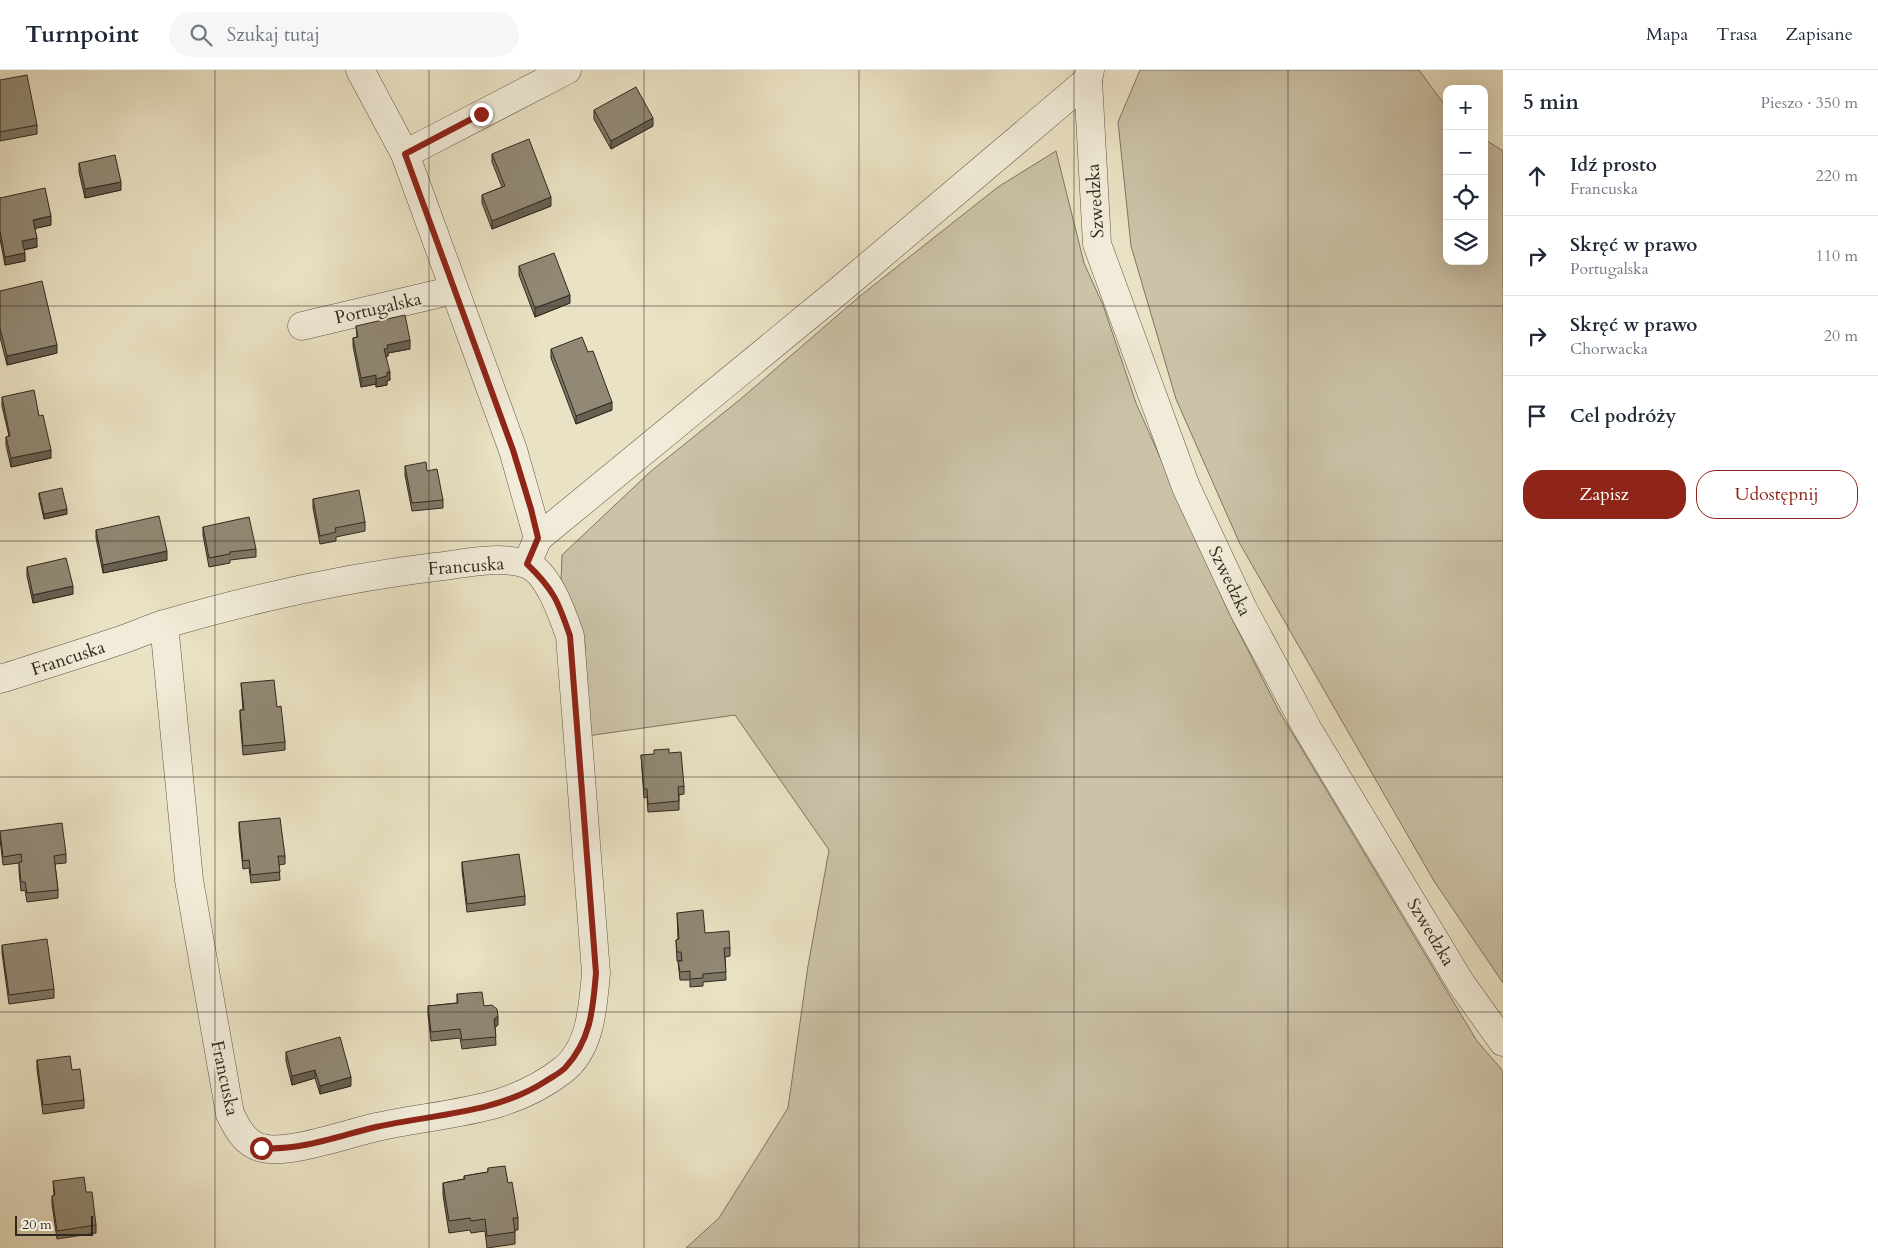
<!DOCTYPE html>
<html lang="pl">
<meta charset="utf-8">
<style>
:root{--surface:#fff;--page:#f6f6f7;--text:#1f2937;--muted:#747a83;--line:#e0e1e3;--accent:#8f2418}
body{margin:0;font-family:Cardo,serif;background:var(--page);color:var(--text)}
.controls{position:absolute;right:15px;top:15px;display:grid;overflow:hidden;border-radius:10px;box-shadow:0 5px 20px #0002}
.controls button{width:45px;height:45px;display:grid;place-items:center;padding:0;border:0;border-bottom:1px solid var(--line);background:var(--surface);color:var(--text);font:25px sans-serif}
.scale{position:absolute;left:15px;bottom:12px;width:78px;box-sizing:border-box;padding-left:5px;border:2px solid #312820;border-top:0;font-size:14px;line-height:18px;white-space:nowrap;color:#312820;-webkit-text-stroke:4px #f1ecd9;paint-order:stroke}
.stop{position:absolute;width:15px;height:15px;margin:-11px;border:4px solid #8f2418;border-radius:50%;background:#fff}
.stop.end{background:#8f2418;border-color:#fff;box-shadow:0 1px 5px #0008}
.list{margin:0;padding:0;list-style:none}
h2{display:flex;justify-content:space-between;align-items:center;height:65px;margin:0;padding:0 20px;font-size:21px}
h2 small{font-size:16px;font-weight:400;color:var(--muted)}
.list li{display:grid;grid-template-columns:32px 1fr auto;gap:15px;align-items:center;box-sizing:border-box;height:80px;padding:0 20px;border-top:1px solid var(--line)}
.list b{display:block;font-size:19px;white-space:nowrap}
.list p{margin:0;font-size:16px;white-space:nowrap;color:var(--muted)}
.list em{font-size:16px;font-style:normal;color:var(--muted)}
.actions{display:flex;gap:10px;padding:15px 20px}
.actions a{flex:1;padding:11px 0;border:1px solid var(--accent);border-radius:20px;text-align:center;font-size:18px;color:var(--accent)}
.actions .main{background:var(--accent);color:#fff}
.icon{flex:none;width:28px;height:28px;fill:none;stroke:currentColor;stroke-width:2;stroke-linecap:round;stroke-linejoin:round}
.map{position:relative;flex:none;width:1503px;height:1178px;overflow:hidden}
header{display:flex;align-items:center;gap:30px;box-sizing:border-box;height:70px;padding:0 25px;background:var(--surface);border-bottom:1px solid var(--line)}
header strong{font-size:24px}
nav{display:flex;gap:28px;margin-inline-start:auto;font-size:18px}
.search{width:350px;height:45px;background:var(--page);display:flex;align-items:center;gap:12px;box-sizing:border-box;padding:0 18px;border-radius:28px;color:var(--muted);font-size:19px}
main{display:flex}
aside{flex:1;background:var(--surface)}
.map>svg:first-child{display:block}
.green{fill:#cbc2a8;stroke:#7e7564}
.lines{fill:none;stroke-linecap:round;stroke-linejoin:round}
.minor-casing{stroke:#5f5649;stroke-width:29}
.minor{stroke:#f1ecd9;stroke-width:28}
.wall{fill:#7d7665;stroke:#312820}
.shaded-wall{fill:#666052;stroke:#312820}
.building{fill:#918975;stroke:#312820}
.route{stroke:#8f2418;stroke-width:6}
.grid{fill:none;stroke:#312820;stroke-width:1;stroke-opacity:0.55}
.labels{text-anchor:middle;stroke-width:4;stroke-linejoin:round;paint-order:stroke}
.street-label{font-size:18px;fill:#312820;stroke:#f1ecd9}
</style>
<header>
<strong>Turnpoint</strong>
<div class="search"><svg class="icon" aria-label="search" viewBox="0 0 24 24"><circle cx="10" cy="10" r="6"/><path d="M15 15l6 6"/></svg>Szukaj tutaj</div>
<nav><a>Mapa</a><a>Trasa</a><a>Zapisane</a></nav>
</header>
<main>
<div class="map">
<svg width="1503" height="1178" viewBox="0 0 1503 1178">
<rect width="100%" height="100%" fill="#eae2c4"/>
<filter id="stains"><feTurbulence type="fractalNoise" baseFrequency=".004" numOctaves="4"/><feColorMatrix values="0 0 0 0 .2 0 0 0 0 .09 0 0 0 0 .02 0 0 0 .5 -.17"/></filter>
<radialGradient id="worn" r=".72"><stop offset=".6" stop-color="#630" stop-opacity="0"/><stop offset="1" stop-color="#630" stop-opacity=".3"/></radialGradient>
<!-- green -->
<g class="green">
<path d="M 1140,0 L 1419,0 L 1447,38 L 1447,191 L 1484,191 L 1484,69 L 1503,81 L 1503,913 L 1434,811 L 1240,474 L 1176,329 L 1131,176 L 1118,52 Z"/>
<path d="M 1056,81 L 1084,193 L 1103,235 L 1136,333 L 1229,543 L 1279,641 L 1477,971 L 1503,1001 L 1503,1178 L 686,1178 L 719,1148 L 788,1038 L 808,896 L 829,780 L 735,645 L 587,666 L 585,572 L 561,511 L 562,485 L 650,402 L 743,327 L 860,226 L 998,117 Z"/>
</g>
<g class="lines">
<defs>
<g id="minor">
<path d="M 360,0 L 405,84 L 513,380 L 538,468 L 531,484"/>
<path d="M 1090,0 L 1088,10 L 1097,174 L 1186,417 L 1243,539 L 1307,658 L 1460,912 L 1503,972"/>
<path d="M 405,84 L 567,0"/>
<path d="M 302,256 L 454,220"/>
<path d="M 538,468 L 841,219 L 1088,10"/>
<path d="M 0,609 C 38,597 77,585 115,572 C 132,567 148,559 165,554 C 254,528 344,508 435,497 C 463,494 498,485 526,494 C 548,501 563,546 570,566 L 596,903 C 593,936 591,978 563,1000 C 544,1015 521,1026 499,1033 C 459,1045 417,1048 377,1057 C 349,1063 288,1085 262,1078 C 245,1074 237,1058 230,1044 L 189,810 L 164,554"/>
</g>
</defs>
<!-- minor casing -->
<use href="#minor" class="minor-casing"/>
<!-- minor -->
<use href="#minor" class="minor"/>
</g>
<!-- wall -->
<g class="wall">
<path d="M 0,10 L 37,55 L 37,64 L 0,71 Z"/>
<path d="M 594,40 L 653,56 L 611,79 L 594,49 Z"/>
<path d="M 492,84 L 551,136 L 492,159 L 482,133 L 482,125 L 502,117 L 492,92 Z"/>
<path d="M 79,93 L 121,120 L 85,128 L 79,102 Z"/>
<path d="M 0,128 L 51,155 L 35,158 L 37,177 L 24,180 L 25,191 L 5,195 L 0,169 Z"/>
<path d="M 519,196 L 570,233 L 535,247 L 519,205 Z"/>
<path d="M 0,221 L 57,283 L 7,295 L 0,267 Z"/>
<path d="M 356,256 L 410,279 L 388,283 L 388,286 L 386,287 L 390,310 L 387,311 L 387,315 L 376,317 L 376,314 L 361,317 L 353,276 L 353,268 L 357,267 Z"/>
<path d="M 551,279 L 612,340 L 576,354 L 551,288 Z"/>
<path d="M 2,327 L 39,346 L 51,388 L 11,397 L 6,375 L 6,367 L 9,366 L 2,336 Z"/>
<path d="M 405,396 L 427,401 L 443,430 L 443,438 L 412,441 L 405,405 Z"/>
<path d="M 39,423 L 67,444 L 44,449 L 39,427 Z"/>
<path d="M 313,429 L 365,452 L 365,461 L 336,467 L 336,471 L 320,474 L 313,438 Z"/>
<path d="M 203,457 L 256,479 L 256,487 L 230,490 L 230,493 L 209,497 L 203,465 Z"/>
<path d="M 96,460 L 167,490 L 103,503 L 96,468 Z"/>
<path d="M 27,497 L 73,524 L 33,533 L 27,506 Z"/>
<path d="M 241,613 L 277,637 L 285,672 L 285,680 L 243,685 L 240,649 L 240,640 L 243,640 Z"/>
<path d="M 641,685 L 684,716 L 684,724 L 679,725 L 679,740 L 648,742 L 647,727 L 644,728 Z"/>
<path d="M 239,752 L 285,786 L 285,794 L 279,795 L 280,810 L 251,813 L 249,798 L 243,799 L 239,761 Z"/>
<path d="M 0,761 L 66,784 L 66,793 L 55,794 L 58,820 L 58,828 L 27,832 L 25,820 L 21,821 L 19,801 L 19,793 L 3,795 L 0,769 Z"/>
<path d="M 462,792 L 525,826 L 525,835 L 467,842 L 462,800 Z"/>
<path d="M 677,843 L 705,863 L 730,878 L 730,886 L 725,887 L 726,910 L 703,912 L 703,916 L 690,917 L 690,910 L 680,910 L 678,891 L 681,891 L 677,891 L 676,870 L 678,869 Z"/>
<path d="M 2,875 L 54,919 L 54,928 L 9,934 L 2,883 Z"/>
<path d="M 457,924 L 484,936 L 498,955 L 495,957 L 496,975 L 462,979 L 460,968 L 431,971 L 428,945 L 428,936 L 457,933 Z"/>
<path d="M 286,982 L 351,1016 L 320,1024 L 315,1008 L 292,1015 L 286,991 Z"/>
<path d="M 37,990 L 72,1000 L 84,1030 L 84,1038 L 43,1044 L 37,999 Z"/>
<path d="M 488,1098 L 508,1113 L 518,1148 L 518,1160 L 515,1160 L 515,1174 L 487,1178 L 485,1161 L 471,1163 L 470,1160 L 449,1163 L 443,1125 L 443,1113 L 464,1109 L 464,1106 L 488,1102 Z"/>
<path d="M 53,1111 L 86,1122 L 96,1155 L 96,1163 L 57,1169 L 52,1134 L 52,1126 L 54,1125 Z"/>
</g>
<!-- shaded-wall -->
<g class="shaded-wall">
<path d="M 653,48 L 653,56 L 611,79 L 611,71 Z"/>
<path d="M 121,112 L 121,120 L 85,128 L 85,119 Z"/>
<path d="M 551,127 L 551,136 L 492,159 L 492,151 Z"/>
<path d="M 51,146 L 51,155 L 33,159 L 33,150 Z"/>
<path d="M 37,168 L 37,177 L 22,180 L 22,171 Z"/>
<path d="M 25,183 L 25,191 L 5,195 L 5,187 Z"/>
<path d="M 570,225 L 570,233 L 535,247 L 535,238 Z"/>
<path d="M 410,270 L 410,279 L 388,283 L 388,286 L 384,287 L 384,279 L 387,275 Z"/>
<path d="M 57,275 L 57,283 L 7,295 L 7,286 Z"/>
<path d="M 387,302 L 390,302 L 390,310 L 387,311 L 387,315 L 376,317 L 376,309 Z"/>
<path d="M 376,305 L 376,314 L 361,317 L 361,308 Z"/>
<path d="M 612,332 L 612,340 L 576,354 L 576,346 Z"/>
<path d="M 51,380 L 51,388 L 11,397 L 11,388 Z"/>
<path d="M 67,439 L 67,444 L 44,449 L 44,444 Z"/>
<path d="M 167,481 L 167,490 L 103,503 L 103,495 Z"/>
<path d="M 73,516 L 73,524 L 33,533 L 33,525 Z"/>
<path d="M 498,946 L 498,955 L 494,958 L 494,949 Z"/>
<path d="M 315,1000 L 315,1008 L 292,1015 L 292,1006 Z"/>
<path d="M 351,1007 L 351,1016 L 320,1024 L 320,1016 Z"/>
</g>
<!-- building -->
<g class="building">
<path d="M 27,5 L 37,55 L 0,62 L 0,10 Z"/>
<path d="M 636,17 L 653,48 L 611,71 L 594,40 Z"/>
<path d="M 529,69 L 551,127 L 492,151 L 482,125 L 505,116 L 492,84 Z"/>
<path d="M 115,85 L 121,112 L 85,119 L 79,93 Z"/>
<path d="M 45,118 L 51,146 L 33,150 L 37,168 L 22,171 L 25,183 L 5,187 L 0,161 L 0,128 Z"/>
<path d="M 554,183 L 570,225 L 535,238 L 519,196 Z"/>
<path d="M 42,211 L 57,275 L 7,286 L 0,258 L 0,221 Z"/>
<path d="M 405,245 L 410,270 L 387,275 L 388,278 L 384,279 L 390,302 L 387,302 L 387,306 L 376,309 L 376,305 L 361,308 L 353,268 L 358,267 L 356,256 Z"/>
<path d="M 582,267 L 588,282 L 593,281 L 612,332 L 576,346 L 551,279 Z"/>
<path d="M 34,320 L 39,346 L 43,345 L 51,380 L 11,388 L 6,367 L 10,366 L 2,327 Z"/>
<path d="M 426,392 L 427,401 L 437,399 L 443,430 L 412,433 L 405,396 Z"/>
<path d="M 62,418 L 67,439 L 44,444 L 39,423 Z"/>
<path d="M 359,420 L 365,452 L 335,458 L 336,462 L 320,466 L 313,429 Z"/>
<path d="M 159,446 L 167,481 L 103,495 L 96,460 Z"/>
<path d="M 249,447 L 256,479 L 230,482 L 230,484 L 209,488 L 203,457 Z"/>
<path d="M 66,488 L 73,516 L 33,525 L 27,497 Z"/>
<path d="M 274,610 L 277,637 L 281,636 L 285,672 L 243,676 L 240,640 L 244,640 L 241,613 Z"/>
<path d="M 669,679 L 669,683 L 681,682 L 684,716 L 678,717 L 679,731 L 648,734 L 647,719 L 644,719 L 641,685 L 654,684 L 654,680 Z"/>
<path d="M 280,748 L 285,786 L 278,786 L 280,802 L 251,805 L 249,790 L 243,791 L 239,752 Z"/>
<path d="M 62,753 L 66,784 L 54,786 L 58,820 L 27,823 L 25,812 L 21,812 L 19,792 L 22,792 L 21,784 L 3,787 L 0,761 Z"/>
<path d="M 519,784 L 525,826 L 467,834 L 462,792 Z"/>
<path d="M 703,840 L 705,863 L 729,861 L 730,878 L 724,878 L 726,902 L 703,904 L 703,908 L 690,909 L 690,901 L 680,902 L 678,891 L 682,891 L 681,882 L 677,882 L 676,870 L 679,869 L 677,843 Z"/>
<path d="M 47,869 L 54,919 L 9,925 L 2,875 Z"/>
<path d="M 482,922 L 484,936 L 492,935 L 497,939 L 498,946 L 494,949 L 496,967 L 462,970 L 460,959 L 431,962 L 428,936 L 458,933 L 457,924 Z"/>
<path d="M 340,967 L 351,1007 L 320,1016 L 315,1000 L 292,1006 L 286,982 Z"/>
<path d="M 70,986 L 72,1000 L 80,999 L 84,1030 L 43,1035 L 37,990 Z"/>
<path d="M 505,1096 L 508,1113 L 512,1112 L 518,1148 L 513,1148 L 515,1162 L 487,1166 L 485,1149 L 471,1151 L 470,1148 L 449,1151 L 443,1113 L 465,1109 L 464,1106 L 488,1102 L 488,1098 Z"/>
<path d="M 84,1107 L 86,1122 L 92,1122 L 96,1155 L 57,1161 L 52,1126 L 55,1125 L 53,1111 Z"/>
</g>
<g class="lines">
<!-- route -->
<path class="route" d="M 261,1078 C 300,1081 338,1066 376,1057 C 434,1044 495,1044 546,1011 C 552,1007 560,1003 565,998 C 591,970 593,939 596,903 L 570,566 C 558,531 554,520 527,494 L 538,468 L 531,439 L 513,380 L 405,84 L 481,44"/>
</g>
<!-- grid -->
<path class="grid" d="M 215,0 L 215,1178M 429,0 L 429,1178M 644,0 L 644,1178M 859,0 L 859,1178M 1074,0 L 1074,1178M 1288,0 L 1288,1178M 0,236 L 1503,236M 0,471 L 1503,471M 0,707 L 1503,707M 0,942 L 1503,942"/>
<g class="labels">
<!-- street labels -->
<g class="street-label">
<text transform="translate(1095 131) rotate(-94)" y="6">Szwedzka</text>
<text transform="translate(378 238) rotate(-13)" y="6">Portugalska</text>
<text transform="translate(466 496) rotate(-4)" y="6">Francuska</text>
<text transform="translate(1230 511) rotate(64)" y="6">Szwedzka</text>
<text transform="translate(68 588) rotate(-18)" y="6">Francuska</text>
<text transform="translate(1431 862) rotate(59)" y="6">Szwedzka</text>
<text transform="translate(225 1008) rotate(78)" y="6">Francuska</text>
</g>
</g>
<rect width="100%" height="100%" filter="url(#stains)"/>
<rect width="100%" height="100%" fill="url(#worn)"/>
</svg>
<div class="controls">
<button>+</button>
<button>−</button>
<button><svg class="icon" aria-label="locate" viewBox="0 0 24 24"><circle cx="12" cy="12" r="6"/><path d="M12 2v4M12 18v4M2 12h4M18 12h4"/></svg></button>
<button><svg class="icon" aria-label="layers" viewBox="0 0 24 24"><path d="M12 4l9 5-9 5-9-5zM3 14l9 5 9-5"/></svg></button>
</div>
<div class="scale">20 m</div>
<div class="stop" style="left:261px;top:1078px"></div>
<div class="stop end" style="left:481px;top:44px"></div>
</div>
<aside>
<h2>5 min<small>Pieszo · 350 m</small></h2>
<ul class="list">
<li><svg class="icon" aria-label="ahead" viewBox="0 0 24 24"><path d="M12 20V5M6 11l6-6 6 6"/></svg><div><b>Idź prosto</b><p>Francuska</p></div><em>220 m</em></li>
<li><svg class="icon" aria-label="right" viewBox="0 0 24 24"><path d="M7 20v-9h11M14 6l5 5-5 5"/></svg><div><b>Skręć w prawo</b><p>Portugalska</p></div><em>110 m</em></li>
<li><svg class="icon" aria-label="right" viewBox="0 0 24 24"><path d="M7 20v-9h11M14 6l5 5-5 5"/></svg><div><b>Skręć w prawo</b><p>Chorwacka</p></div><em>20 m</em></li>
<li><svg class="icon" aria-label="arrive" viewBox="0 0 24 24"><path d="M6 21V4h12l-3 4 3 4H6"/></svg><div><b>Cel podróży</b></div></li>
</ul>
<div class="actions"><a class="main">Zapisz</a><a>Udostępnij</a></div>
</aside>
</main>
